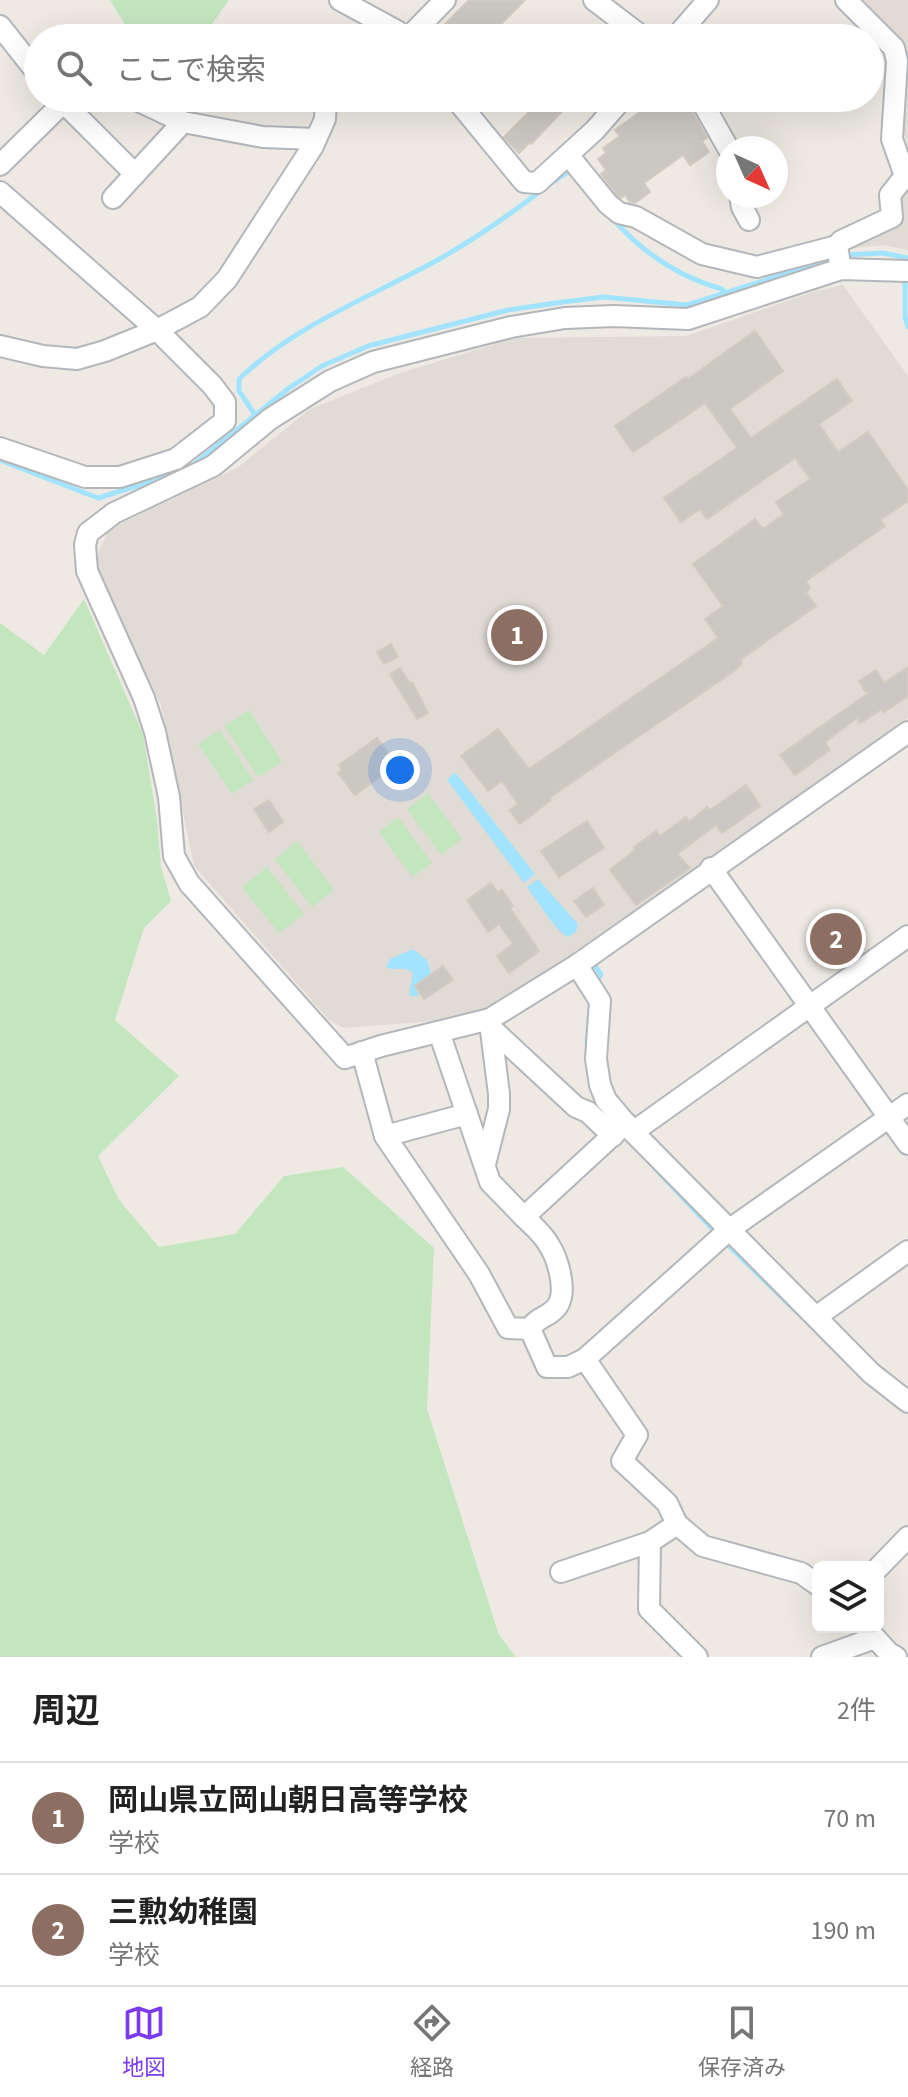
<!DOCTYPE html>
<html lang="ja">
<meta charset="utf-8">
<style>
:root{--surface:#fff;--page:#f6f6f6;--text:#222;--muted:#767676;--line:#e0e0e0;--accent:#7c3aed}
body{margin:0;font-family:"Source Sans 3","Noto Sans JP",sans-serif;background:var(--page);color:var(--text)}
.controls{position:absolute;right:24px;bottom:24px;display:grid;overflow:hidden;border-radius:12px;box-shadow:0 8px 32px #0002}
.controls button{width:72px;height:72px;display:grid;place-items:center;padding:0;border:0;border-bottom:2px solid var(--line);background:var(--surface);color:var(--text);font:40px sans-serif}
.compass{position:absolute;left:716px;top:136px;width:72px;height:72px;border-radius:50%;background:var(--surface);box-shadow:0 8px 32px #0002;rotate:135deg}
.you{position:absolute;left:400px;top:770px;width:28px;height:28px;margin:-20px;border:6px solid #fff;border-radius:50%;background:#1a73e8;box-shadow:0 0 0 12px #1a73e833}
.badge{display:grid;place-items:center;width:52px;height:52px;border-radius:50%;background:var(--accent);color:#fff;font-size:26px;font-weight:700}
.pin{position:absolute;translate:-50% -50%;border:4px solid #fff;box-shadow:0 2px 8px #0006}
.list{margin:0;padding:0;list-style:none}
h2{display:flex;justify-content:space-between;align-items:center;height:104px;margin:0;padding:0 32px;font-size:34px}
h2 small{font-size:26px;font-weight:400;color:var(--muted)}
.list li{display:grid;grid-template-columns:52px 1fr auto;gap:24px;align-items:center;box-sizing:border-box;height:112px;padding:0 32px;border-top:2px solid var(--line)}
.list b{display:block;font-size:30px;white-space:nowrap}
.list p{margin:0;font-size:26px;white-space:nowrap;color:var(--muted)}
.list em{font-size:26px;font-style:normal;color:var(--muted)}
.icon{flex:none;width:44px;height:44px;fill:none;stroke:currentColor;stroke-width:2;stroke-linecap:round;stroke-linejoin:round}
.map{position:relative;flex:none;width:908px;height:1657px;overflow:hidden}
.search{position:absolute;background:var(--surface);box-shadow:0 8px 32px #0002;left:24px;right:24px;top:24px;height:88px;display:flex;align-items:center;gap:20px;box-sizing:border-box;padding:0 28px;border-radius:44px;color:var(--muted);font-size:30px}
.sheet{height:328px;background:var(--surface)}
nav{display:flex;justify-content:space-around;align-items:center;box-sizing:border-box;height:112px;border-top:2px solid var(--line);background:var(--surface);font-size:22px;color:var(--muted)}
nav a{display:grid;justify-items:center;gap:4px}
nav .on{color:var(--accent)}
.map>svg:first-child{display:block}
.education{fill:#e0dbd4}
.green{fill:#c4e6bf}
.water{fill:#a2e4ff}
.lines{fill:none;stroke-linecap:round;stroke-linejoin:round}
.stream{stroke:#a2e4ff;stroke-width:5}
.building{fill:#cbc7c2;stroke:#d2cbc1;stroke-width:2}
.minor-casing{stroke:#b3b7ba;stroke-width:24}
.minor{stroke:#fff;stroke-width:20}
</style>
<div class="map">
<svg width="908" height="1657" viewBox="0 0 908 1657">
<rect width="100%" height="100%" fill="#eeeae3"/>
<!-- education -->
<g class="education">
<path d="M 857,0 L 908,0 L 908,146 L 901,124 L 906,73 Z"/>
<path d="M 908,170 L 908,250 L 883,245 L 845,249 L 894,222 L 895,198 Z"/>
<path d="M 843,285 L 908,376 L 908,718 L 509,998 L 481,1010 L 434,1021 L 343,1028 L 329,1020 L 194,866 L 161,705 L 93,565 L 108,530 L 237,468 L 310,409 L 400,373 L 515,338 L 686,336 L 813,292 Z"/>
</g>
<!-- green -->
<g class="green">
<path d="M 110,0 L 229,0 L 202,38 L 133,38 Z"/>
<path d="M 84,599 L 143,734 L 157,820 L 161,867 L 171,901 L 144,928 L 115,1020 L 179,1076 L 98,1156 L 119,1200 L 159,1247 L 235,1234 L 284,1176 L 343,1167 L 434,1248 L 427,1409 L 499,1635 L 516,1657 L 0,1657 L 0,623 L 44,655 Z"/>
<path d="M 249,710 L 282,762 L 258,777 L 225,726 Z"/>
<path d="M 220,730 L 253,780 L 232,794 L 198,744 Z"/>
<path d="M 428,793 L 462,839 L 441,855 L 407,809 Z"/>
<path d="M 398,817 L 432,863 L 412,877 L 379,832 Z"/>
<path d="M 297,841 L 334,890 L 312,907 L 275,859 Z"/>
<path d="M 267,867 L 304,914 L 279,933 L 242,887 Z"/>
</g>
<!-- water -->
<g class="water">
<path d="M 455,772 L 535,874 L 524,883 L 447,780 Z"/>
<path d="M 538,879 L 578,924 L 576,932 L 568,937 C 557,933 536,899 527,887 Z"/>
<path d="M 413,949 L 427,960 L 431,973 L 414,986 L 419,995 L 411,997 L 409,994 L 413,973 C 404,965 393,972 386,967 L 390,959 Z"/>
</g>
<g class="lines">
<!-- stream -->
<g class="stream">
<path d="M 550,184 L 571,170"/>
<path d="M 614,220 C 644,254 679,277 722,289 L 725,293"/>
<path d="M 844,255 L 883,253 L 908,258"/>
<path d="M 905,281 L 905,317 L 908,327"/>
<path d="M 255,415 L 239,391 L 239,379 C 296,325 366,299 434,262 C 472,241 508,216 542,190"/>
<path d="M 0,460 L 98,498 L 172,475"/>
<path d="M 192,466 L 289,388 L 322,366 L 368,346 L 508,310 L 563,302 L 604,297 L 687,305 L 835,258"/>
<path d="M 594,965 L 601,974 L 596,985"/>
<path d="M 587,1043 L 591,998"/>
<path d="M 653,1166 L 718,1235"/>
<path d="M 725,1242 L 801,1316"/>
</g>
</g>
<!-- building -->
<g class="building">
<path d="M 469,0 L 525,0 L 487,38 L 431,38 Z"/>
<path d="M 543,98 L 575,98 L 531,144 L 530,142 L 519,153 L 504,137 Z"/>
<path d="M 640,98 L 685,98 L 707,138 L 702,141 L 709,152 L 690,165 L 683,155 L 644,183 L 650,192 L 635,203 L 630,202 L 625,195 L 621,198 L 617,195 L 601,174 L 606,170 L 598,159 L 606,153 L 603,148 L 620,136 L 615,130 L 640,112 L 635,104 Z"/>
<path d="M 755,331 L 783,371 L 730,409 L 751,438 L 837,379 L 852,401 L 819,424 L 838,452 L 868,432 L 908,490 L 908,501 L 880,520 L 885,526 L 806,581 L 810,588 L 806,592 L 816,606 L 740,660 L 742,663 L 734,671 L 549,798 L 551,800 L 520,824 L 509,810 L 518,804 L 502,781 L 488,791 L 461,756 L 498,729 L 529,769 L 718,638 L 705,619 L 723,606 L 693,564 L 755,519 L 763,529 L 784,514 L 776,502 L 810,479 L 795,458 L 707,519 L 700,509 L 681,522 L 664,498 L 737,448 L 705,403 L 633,452 L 615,426 L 686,377 L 688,379 Z"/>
<path d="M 391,644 L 398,657 L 384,664 L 377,652 Z"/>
<path d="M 908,667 L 908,696 L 884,712 L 882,709 L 860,723 L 857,718 L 825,742 L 830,750 L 795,775 L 780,755 L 867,694 L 859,681 L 876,670 L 884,683 Z"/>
<path d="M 400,668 L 410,683 L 412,682 L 428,713 L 417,719 L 390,674 Z"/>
<path d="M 377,738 L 396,764 L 355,795 L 338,773 L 342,770 L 339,765 Z"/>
<path d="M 746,785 L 760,806 L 722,833 L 716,825 L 677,854 L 690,868 L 636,905 L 610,870 L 635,850 L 634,847 L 656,831 L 660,836 L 686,817 L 689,822 L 707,807 L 710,810 Z"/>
<path d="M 269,800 L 283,822 L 269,832 L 254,809 Z"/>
<path d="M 587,821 L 604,848 L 559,877 L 541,851 Z"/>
<path d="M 491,883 L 498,893 L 502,890 L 513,906 L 510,908 L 539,951 L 509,973 L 497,956 L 513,944 L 499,924 L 488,932 L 467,900 Z"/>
<path d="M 593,888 L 604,905 L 586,917 L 574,901 Z"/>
<path d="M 443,966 L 453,980 L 424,999 L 415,986 Z"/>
</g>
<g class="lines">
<defs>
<g id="minor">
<path d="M 340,0 L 397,31 L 405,38"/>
<path d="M 594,0 L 644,38"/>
<path d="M 0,26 L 38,74"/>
<path d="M 408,38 L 445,0"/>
<path d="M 675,38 L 708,0"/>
<path d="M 59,98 L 135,174"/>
<path d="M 132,98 L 183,122 L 263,137 L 316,139"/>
<path d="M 455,98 L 524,182 L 537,183 L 595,130 L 623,98"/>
<path d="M 700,98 L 728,148"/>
<path d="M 568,155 L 608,204 L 619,213 L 636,217 L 702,254 L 757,267 L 837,246"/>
<path d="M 0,165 L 68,98"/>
<path d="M 0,192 L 157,330 L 212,385 L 225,402 L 225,421 L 176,459 L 120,477 L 85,477 L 0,448"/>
<path d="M 740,196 L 742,207 L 749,220"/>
<path d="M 113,198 L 183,122"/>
<path d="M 841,269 L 837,246 L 841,241 L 892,217 L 890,195 L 905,176 L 892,139 L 897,61 L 894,48 L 846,0"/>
<path d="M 908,271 L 841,269 L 688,319 L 614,316 L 565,318 L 511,327 L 373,362 L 330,381 L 270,419 L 213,466 L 114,513 L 88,533 L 85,545 L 87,571 L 144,698 L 155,732 L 169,797 L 174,856 L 189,883 L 345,1058 L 381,1046 L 490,1019 L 577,965 L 908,732"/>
<path d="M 0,346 L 43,356 L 77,359 L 105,351 L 157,330 L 200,307 L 227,279 L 313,146 L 325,119 L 326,98"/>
<path d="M 711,868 L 908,1144"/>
<path d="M 577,965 L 600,1001 L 596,1059 L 600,1085 L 606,1100 L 633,1132 L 871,1373 L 908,1402"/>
<path d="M 491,1028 L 576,1107 L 588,1112 L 613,1136"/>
<path d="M 439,1032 L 490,1182 L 524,1217 L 626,1123"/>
<path d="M 362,1052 L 385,1136 L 479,1274 L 508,1328 L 530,1329 L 547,1367 L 568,1367 L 585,1359"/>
<path d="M 633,1132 L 908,936"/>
<path d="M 385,1136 L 467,1114"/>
<path d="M 485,1164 L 499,1109 L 499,1094 L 490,1023"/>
<path d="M 524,1217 C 532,1225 543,1234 549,1245 C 558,1259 567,1290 558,1305 C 551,1317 536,1317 530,1329"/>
<path d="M 816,1317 L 908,1251"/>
<path d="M 650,1542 L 649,1609 L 697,1657"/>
<path d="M 878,1568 L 908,1537"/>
<path d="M 561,1572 L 650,1542 L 677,1524"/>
<path d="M 818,1585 L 801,1573 L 703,1546 L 677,1524 L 667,1503 L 622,1461 L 637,1435 L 585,1359 L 730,1229 L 908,1104"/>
<path d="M 868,1630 L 889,1653 L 896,1657"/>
<path d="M 822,1657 L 875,1638"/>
</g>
</defs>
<!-- minor casing -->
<use href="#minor" class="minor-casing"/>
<!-- minor -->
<use href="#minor" class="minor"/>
</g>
</svg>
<div class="controls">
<button><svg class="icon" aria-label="layers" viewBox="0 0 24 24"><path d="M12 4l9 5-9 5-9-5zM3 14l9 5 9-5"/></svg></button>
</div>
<svg class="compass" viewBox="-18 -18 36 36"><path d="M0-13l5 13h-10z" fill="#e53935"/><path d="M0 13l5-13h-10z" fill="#767676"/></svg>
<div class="you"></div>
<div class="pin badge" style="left:517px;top:635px;background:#8d6e63">1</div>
<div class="pin badge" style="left:836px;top:939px;background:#8d6e63">2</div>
<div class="search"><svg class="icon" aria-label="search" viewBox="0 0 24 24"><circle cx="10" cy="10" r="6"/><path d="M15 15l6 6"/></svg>ここで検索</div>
</div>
<section class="sheet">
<h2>周辺<small>2件</small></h2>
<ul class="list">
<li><span class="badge" style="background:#8d6e63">1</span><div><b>岡山県立岡山朝日高等学校</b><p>学校</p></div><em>70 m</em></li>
<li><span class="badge" style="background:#8d6e63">2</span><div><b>三勲幼稚園</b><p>学校</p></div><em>190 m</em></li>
</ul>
</section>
<nav>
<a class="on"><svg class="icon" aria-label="map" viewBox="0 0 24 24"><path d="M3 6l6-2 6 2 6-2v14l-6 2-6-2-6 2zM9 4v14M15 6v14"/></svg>地図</a>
<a><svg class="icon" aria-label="directions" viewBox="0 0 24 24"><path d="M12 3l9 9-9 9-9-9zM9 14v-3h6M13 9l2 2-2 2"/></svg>経路</a>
<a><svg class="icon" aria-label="saved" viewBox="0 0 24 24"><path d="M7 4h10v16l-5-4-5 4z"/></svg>保存済み</a>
</nav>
